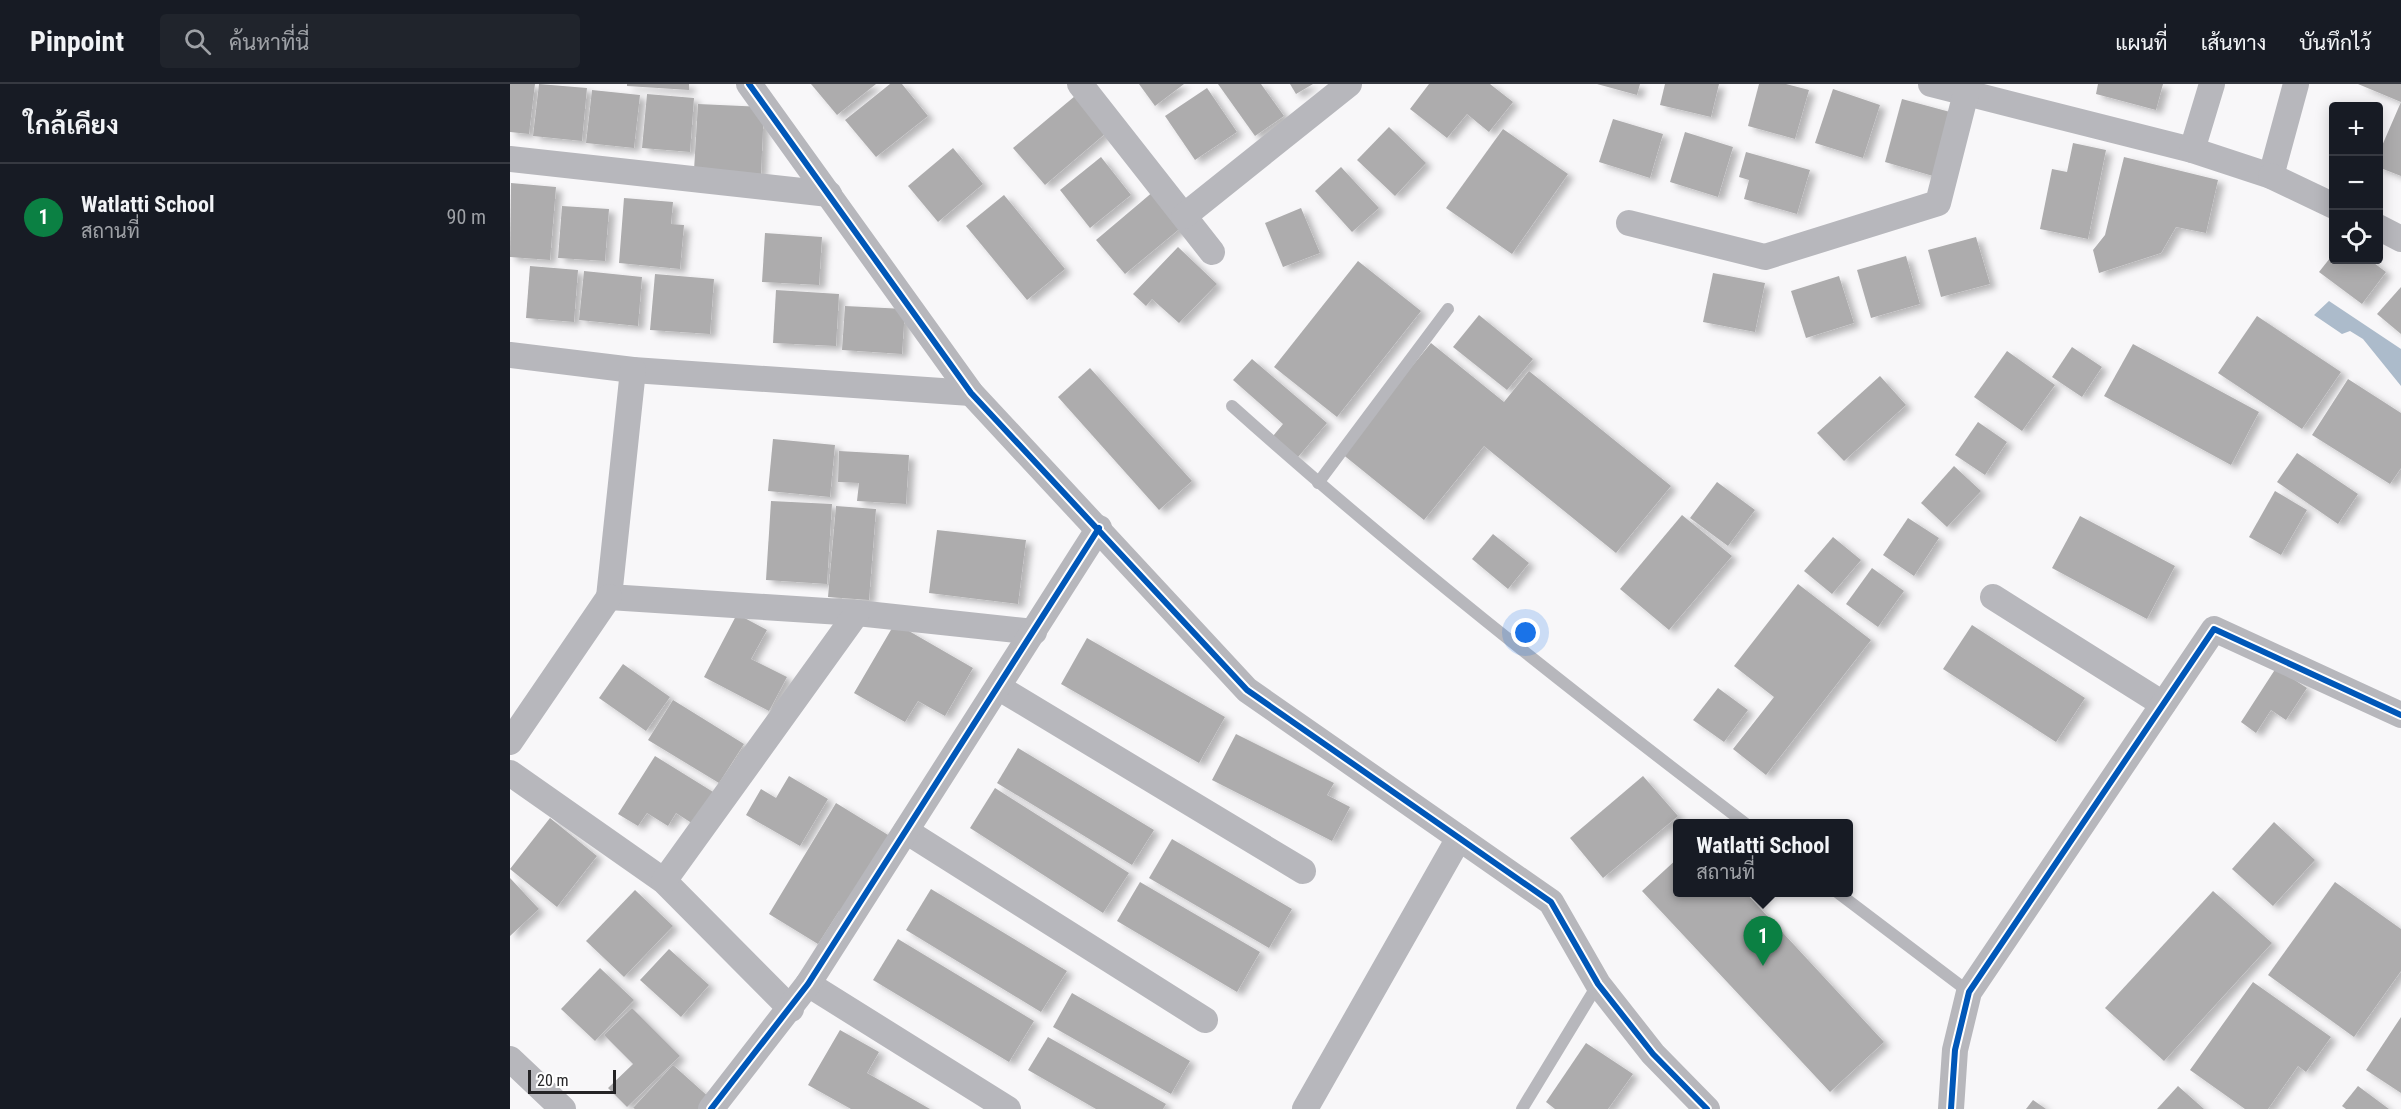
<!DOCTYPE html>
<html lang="th">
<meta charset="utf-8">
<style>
:root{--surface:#171b24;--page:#20242c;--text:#f1f3f6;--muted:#9ea1a6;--line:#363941;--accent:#0b8043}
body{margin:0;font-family:"Roboto Condensed",Sarabun,sans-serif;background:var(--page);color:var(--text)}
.controls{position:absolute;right:18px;top:18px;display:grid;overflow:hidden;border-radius:6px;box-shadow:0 3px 15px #0003}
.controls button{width:54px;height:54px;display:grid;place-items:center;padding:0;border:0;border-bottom:2px solid var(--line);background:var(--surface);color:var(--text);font:30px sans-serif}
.scale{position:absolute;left:18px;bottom:15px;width:88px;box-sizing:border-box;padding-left:6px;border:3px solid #252426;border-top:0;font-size:16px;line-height:21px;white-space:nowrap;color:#252426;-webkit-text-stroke:4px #fff;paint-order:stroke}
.you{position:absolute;left:1016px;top:549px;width:21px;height:21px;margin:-15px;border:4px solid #fff;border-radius:50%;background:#1a73e8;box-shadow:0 0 0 9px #1a73e833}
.badge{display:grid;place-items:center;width:39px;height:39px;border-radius:50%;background:var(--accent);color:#fff;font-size:20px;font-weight:700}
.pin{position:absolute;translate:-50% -50px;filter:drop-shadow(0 2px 3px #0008)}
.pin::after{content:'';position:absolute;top:32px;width:21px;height:18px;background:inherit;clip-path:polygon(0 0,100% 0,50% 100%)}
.popup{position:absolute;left:1163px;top:735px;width:180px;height:78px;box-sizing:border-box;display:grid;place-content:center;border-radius:6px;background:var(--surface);filter:drop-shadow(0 2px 4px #0005);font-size:20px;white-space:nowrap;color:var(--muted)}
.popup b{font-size:22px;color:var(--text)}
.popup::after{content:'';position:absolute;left:50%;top:100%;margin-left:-12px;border:12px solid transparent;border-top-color:var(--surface)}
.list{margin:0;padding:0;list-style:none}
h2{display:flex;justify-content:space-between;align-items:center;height:78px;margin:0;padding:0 24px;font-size:26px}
h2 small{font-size:20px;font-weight:400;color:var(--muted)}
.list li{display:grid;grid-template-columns:39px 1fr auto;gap:18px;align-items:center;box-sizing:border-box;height:108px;padding:0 24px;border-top:2px solid var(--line)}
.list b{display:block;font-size:22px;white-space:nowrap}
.list p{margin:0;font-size:20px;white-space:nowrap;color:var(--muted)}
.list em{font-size:20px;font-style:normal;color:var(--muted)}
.icon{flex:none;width:33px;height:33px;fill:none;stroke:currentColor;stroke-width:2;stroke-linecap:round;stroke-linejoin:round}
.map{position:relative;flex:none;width:1891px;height:1025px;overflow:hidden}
header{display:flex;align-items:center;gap:36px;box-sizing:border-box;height:84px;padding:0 30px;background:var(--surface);border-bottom:2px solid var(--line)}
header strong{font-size:28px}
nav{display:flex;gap:33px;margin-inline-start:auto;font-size:21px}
.search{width:420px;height:54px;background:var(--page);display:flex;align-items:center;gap:15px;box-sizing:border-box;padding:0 21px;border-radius:6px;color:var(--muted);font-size:22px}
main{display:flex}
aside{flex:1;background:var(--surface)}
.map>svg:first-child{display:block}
.water{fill:#acbbcb}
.building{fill:#adacad;filter:url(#shadow)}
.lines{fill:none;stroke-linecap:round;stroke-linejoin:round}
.service{stroke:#b7b7bc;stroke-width:12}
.minor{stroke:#b7b7bc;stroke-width:26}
.cycleway-casing{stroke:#fff;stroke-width:10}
.cycleway{stroke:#0057b8;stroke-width:6}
</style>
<header>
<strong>Pinpoint</strong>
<div class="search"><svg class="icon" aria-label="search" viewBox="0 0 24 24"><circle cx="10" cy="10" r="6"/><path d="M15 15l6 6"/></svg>ค้นหาที่นี่</div>
<nav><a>แผนที่</a><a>เส้นทาง</a><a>บันทึกไว้</a></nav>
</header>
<main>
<aside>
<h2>ใกล้เคียง<small></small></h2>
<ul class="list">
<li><span class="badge">1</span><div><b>Watlatti School</b><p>สถานที่</p></div><em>90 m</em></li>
</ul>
</aside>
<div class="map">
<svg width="1891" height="1025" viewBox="0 0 1891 1025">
<defs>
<filter id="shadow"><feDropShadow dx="6" dy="4" stdDeviation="3" flood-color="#0004"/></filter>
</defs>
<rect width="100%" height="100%" fill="#f8f7f9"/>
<!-- water -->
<path class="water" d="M 1819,217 L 1891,265 L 1891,302 L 1853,255 L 1840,247 L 1832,250 L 1804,231 Z"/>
<!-- building -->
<g class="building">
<path d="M 0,0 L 25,0 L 19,50 L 0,48 Z"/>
<path d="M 29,0 L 77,4 L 72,57 L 23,52 Z"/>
<path d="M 117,0 L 179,0 L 179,6 L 117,2 Z"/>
<path d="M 301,0 L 366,0 L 327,31 Z"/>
<path d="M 380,0 L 392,0 L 418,32 L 366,73 L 335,36 Z"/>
<path d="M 629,0 L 674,0 L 645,22 Z"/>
<path d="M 708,0 L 751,0 L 774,32 L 745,52 Z"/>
<path d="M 780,0 L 803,0 L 786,10 Z"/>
<path d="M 919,0 L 980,0 L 1003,18 L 979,48 L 957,30 L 937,54 L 900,25 Z"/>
<path d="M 1087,0 L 1130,0 L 1127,11 Z"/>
<path d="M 1155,0 L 1209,0 L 1201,33 L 1150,21 Z"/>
<path d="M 1249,0 L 1276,0 L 1299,6 L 1285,55 L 1238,42 Z"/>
<path d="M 1588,0 L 1653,0 L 1646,26 L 1586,10 Z"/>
<path d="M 1848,0 L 1891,0 L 1891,92 L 1868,83 L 1868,71 L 1891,18 Z"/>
<path d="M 697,4 L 727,48 L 685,76 L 655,32 Z"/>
<path d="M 1323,5 L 1370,21 L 1353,74 L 1305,59 Z"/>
<path d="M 82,6 L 130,11 L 124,64 L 76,59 Z"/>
<path d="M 137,10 L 184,14 L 180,68 L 132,64 Z"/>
<path d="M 565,12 L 596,49 L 535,101 L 503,64 Z"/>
<path d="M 1392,15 L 1440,28 L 1423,92 L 1375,78 Z"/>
<path d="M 188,20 L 254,23 L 251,90 L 184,86 Z"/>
<path d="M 1103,35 L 1153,50 L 1140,94 L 1089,78 Z"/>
<path d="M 879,43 L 916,79 L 885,112 L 847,76 Z"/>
<path d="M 993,45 L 1058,90 L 1002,170 L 936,124 Z"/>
<path d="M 1175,48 L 1223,63 L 1208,113 L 1160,98 Z"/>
<path d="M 1563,59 L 1596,66 L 1578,155 L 1530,145 L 1542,85 L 1557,88 Z"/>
<path d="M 443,64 L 473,100 L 428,138 L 398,102 Z"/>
<path d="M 1236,68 L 1300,86 L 1287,130 L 1234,115 L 1239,96 L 1229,93 Z"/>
<path d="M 591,73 L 621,111 L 580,144 L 550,106 Z"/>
<path d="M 1614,73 L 1708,96 L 1696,149 L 1666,143 L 1651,169 L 1589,189 L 1583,166 L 1595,151 Z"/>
<path d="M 831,83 L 869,124 L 842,148 L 805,107 Z"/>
<path d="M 1,99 L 46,103 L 40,176 L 0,173 Z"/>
<path d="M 644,107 L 673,142 L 615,190 L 586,156 Z"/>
<path d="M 494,111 L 555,185 L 517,216 L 456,142 Z"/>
<path d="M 114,114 L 163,118 L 161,140 L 174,141 L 170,185 L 109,179 Z"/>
<path d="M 52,122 L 99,125 L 95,177 L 48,174 Z"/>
<path d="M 791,124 L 810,169 L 773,183 L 755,139 Z"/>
<path d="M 255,149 L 312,153 L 309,201 L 252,198 Z"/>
<path d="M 1466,153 L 1480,200 L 1431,213 L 1418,166 Z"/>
<path d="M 668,163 L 707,200 L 669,239 L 642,215 L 636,222 L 623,210 Z"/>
<path d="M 1824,169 L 1824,176 L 1860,176 L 1876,188 L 1852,220 L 1809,188 Z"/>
<path d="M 1396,172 L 1410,220 L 1361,234 L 1347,186 Z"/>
<path d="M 848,177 L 911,227 L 827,333 L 764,283 Z"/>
<path d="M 20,182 L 68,186 L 64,238 L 16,234 Z"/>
<path d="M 74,187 L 132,193 L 128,242 L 69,236 Z"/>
<path d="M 1203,189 L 1255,199 L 1245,248 L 1193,238 Z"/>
<path d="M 145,190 L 204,195 L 200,250 L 140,246 Z"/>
<path d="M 1329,192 L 1344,239 L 1296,254 L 1281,207 Z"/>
<path d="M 1891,203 L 1891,250 L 1867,230 Z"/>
<path d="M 266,206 L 329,210 L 326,262 L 263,259 Z"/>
<path d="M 335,222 L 395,225 L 392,270 L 332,266 Z"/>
<path d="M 969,231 L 1023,275 L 997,306 L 943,263 Z"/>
<path d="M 1747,232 L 1831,288 L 1792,345 L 1708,289 Z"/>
<path d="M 921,259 L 994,318 L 1019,287 L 1161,402 L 1106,469 L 974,362 L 914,436 L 831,369 Z"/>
<path d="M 1623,260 L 1749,328 L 1721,381 L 1594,312 Z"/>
<path d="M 1562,263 L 1592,283 L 1572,313 L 1542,293 Z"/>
<path d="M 1497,267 L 1545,301 L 1512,347 L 1464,313 Z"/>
<path d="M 742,275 L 817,339 L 788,373 L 763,352 L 773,340 L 723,296 Z"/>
<path d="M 580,284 L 682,397 L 649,426 L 548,313 Z"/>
<path d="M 1370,292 L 1396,321 L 1334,377 L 1307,349 Z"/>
<path d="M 1838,295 L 1891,329 L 1891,384 L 1880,400 L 1802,351 Z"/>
<path d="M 1468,338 L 1497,358 L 1475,391 L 1445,371 Z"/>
<path d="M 263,355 L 325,361 L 320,413 L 258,407 Z"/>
<path d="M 329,367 L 399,371 L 396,420 L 347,417 L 349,399 L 328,398 Z"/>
<path d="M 1787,369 L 1848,410 L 1828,440 L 1767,398 Z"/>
<path d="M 1444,382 L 1471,407 L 1437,443 L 1411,419 Z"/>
<path d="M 1207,398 L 1245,426 L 1218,462 L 1180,434 Z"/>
<path d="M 1765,407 L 1797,426 L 1771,471 L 1739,453 Z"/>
<path d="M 261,417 L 322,420 L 317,500 L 256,496 Z"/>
<path d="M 326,422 L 366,425 L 359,516 L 318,513 Z"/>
<path d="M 1172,431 L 1222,472 L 1159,546 L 1110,505 Z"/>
<path d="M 1570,432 L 1665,482 L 1637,535 L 1542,484 Z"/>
<path d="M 1398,434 L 1429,454 L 1404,492 L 1373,471 Z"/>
<path d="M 427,446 L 516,456 L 508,520 L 419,509 Z"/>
<path d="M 983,450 L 1019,479 L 998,505 L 962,475 Z"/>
<path d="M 1323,453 L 1351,476 L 1322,510 L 1294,487 Z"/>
<path d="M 1362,484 L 1394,507 L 1368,543 L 1336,520 Z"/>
<path d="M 1288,500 L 1361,556 L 1256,691 L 1223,665 L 1264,613 L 1224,582 Z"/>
<path d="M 227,530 L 257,546 L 241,575 L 277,593 L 259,627 L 194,593 Z"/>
<path d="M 385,539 L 463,584 L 435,632 L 408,617 L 395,638 L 344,609 Z"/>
<path d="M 1462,541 L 1575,614 L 1546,658 L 1433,585 Z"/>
<path d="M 577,554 L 715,633 L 689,679 L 551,600 Z"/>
<path d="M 113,580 L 160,613 L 136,647 L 89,614 Z"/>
<path d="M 1766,584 L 1797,604 L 1776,636 L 1761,626 L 1746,649 L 1731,638 Z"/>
<path d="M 1208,604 L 1238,626 L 1214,658 L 1183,636 Z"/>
<path d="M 163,616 L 234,660 L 209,699 L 138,656 Z"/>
<path d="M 726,650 L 824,699 L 817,711 L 840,723 L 822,757 L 702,696 Z"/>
<path d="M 508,664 L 644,746 L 622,781 L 487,699 Z"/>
<path d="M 145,672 L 208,711 L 188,743 L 166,729 L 158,742 L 137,729 L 128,742 L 108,730 Z"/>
<path d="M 279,692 L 318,715 L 290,762 L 236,731 L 251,705 L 266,714 Z"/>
<path d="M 1133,692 L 1168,732 L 1093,794 L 1060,754 Z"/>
<path d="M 485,704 L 619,789 L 593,829 L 460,744 Z"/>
<path d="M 326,719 L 383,754 L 336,832 L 329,827 L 308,860 L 259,830 Z"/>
<path d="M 40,734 L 87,772 L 47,823 L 0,785 Z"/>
<path d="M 1764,738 L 1805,776 L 1763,822 L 1722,785 Z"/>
<path d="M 662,755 L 782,825 L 759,864 L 639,794 Z"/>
<path d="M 1168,774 L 1168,808 L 1235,808 L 1374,958 L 1320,1008 L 1132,807 Z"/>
<path d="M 0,794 L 29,825 L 0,852 Z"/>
<path d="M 630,798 L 750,868 L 727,908 L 607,837 Z"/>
<path d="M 1825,798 L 1891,845 L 1891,887 L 1844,953 L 1758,891 Z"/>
<path d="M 421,805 L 557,887 L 531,928 L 396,846 Z"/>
<path d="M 125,806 L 163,842 L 114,893 L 76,857 Z"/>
<path d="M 1703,807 L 1762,859 L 1654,977 L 1595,924 Z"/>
<path d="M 388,855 L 524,937 L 499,978 L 363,896 Z"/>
<path d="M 159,865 L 199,901 L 171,933 L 130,896 Z"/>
<path d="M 90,884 L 124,916 L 85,957 L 51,925 Z"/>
<path d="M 1743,898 L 1821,953 L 1796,988 L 1788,982 L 1758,1025 L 1735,1025 L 1680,986 Z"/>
<path d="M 562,909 L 680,977 L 661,1010 L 543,943 Z"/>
<path d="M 122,924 L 170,972 L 117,1023 L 98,1004 L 123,980 L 94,951 Z"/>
<path d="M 1891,933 L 1891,1009 L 1856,986 Z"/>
<path d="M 330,946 L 369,968 L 357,989 L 420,1025 L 341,1025 L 298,1001 Z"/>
<path d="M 538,953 L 656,1020 L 653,1025 L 586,1025 L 518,986 Z"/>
<path d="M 1076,959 L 1123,990 L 1098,1025 L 1045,1025 L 1036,1018 Z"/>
<path d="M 163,981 L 201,1015 L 192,1025 L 125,1025 L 123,1024 Z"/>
<path d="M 1668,1002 L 1694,1025 L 1647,1025 Z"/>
<path d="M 1848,1002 L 1879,1025 L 1836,1025 L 1832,1022 Z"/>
<path d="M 1523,1016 L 1536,1025 L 1516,1025 Z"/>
</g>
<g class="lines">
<!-- service -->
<g class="service">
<path d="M 722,322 C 886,469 1060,606 1236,740"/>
<path d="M 808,399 L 938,225"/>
<path d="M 1327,808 L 1459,908"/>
<path d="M 1012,1025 L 1088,900"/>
</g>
<!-- minor -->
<g class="minor">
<path d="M 239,0 L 461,309 L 737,606 L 1041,818 L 1088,900 L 1143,970 L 1197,1025"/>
<path d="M 570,0 L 702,168"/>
<path d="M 1421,0 L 1682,66"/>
<path d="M 1702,0 L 1682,66 L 1761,92 L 1786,0"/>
<path d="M 0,75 L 319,110"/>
<path d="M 1761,92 L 1824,122"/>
<path d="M 674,132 L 839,0"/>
<path d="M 1119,139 L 1255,173 L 1428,119 L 1456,9"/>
<path d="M 1868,143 L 1891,155"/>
<path d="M 0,271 L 123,286 L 461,309"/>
<path d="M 123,286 L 99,513 L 347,529 L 524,548"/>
<path d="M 1483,513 L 1653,620"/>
<path d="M 488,603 L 793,787"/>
<path d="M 0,658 L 99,513"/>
<path d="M 0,689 L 154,797 L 281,925"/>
<path d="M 396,747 L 695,936"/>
<path d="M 154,797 L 347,529"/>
<path d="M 298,900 L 498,1025"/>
<path d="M 0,975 L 53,1025"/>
<path d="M 201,1025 L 298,900 L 589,444"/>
<path d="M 795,1025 L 949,754"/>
<path d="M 1441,1025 L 1445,966 L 1459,908 L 1704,545 L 1891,631"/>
</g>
<defs>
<g id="cycleway">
<path d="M 239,0 L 461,309 L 737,606 L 1041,818 L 1088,900 L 1143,970 L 1197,1025"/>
<path d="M 201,1025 L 298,900 L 589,444"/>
<path d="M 1441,1025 L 1445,966 L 1459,908 L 1704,545 L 1891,631"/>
</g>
</defs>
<!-- cycleway casing -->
<use href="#cycleway" class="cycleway-casing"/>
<!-- cycleway -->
<use href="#cycleway" class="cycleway"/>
</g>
</svg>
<div class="controls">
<button>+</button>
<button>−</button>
<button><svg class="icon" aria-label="locate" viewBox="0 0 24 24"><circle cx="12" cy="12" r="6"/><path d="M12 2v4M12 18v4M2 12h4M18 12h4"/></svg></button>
</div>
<div class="scale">20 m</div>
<div class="you"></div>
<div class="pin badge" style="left:1253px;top:882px">1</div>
<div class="popup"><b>Watlatti School</b>สถานที่</div>
</div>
</main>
